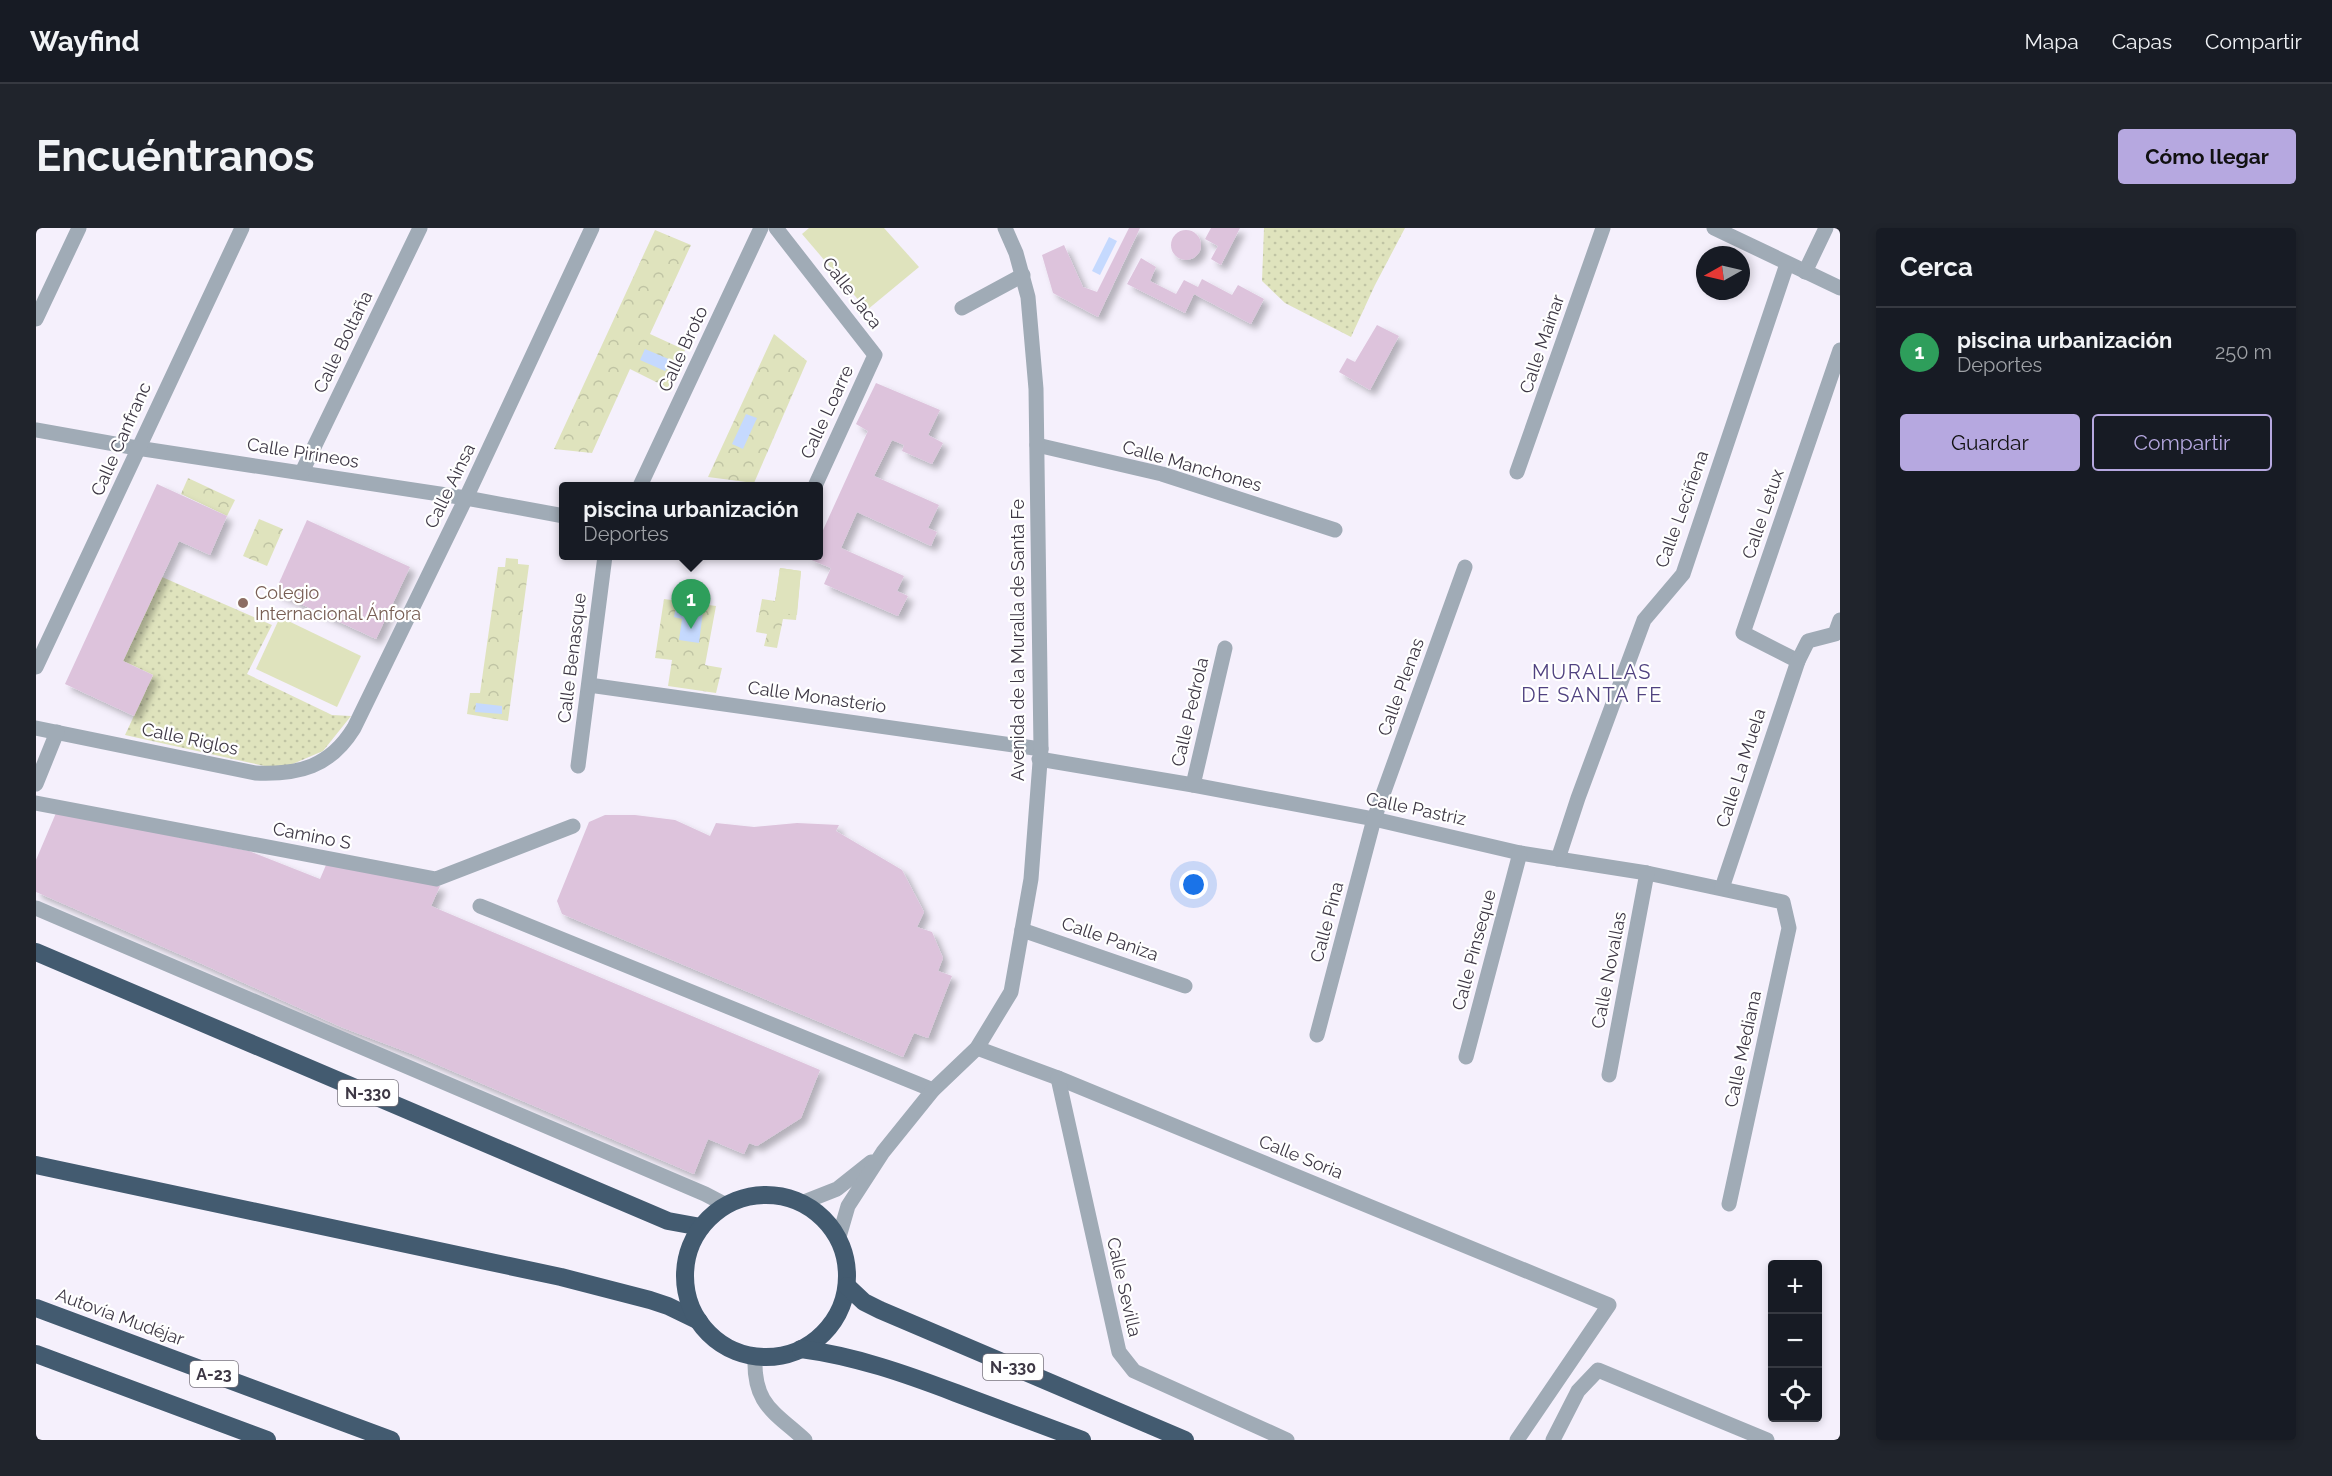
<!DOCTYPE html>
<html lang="es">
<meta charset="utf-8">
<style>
:root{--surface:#171b24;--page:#20242c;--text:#f1f3f6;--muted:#9ea1a6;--line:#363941;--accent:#b6a8e0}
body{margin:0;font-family:Raleway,sans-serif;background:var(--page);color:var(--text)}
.controls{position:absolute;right:18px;bottom:18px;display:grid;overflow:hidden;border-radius:6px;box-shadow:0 3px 9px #0003}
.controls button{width:54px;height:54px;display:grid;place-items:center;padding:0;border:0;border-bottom:2px solid var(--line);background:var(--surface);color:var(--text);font:30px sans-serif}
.compass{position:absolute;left:1660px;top:18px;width:54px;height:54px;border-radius:50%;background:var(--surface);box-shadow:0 3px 9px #0003;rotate:262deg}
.you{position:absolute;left:1158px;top:657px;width:21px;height:21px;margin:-15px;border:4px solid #fff;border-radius:50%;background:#1a73e8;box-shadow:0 0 0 9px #1a73e833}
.badge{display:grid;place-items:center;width:39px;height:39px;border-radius:50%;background:var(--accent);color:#fff;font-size:20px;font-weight:700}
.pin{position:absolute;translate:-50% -50px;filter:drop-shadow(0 2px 3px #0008)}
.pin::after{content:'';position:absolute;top:32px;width:21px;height:18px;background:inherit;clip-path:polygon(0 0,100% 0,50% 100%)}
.popup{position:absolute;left:523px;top:254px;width:264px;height:78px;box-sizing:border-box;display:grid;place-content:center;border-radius:6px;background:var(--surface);filter:drop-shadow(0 2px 4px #0005);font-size:20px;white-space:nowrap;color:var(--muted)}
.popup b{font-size:22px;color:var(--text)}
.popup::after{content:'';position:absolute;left:50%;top:100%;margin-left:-12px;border:12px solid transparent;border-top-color:var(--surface)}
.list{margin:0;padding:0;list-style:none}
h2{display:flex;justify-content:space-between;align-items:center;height:78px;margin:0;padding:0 24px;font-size:26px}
h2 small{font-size:20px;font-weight:400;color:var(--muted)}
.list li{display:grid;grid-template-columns:39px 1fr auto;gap:18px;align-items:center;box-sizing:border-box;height:90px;padding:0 24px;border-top:2px solid var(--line)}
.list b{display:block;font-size:22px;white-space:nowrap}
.list p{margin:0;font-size:20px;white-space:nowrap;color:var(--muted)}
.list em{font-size:20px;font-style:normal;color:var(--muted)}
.actions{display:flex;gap:12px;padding:18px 24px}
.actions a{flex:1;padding:14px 0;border:2px solid var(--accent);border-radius:6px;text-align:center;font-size:21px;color:var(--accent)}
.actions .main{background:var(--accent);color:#111}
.icon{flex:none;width:33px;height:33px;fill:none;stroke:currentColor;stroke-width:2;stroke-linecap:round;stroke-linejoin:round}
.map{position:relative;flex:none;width:1804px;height:1212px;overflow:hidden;border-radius:6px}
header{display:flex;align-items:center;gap:36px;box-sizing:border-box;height:84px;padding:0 30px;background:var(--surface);border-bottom:2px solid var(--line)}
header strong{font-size:28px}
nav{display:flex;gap:33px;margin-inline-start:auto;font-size:21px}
.intro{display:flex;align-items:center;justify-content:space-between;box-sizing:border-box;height:144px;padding:0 36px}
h1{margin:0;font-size:42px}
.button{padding:15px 27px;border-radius:6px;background:var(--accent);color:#111;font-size:21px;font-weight:700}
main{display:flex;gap:36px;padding:0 36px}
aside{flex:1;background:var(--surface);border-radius:6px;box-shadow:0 3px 9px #0003}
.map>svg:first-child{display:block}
.grass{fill:url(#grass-dots)}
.park{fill:url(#park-crowns)}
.pitch{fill:#dfe3bd}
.water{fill:#c5d9fe}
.building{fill:#ddc3dc;filter:url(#shadow)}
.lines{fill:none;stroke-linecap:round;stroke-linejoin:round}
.street{stroke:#a0abb6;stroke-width:15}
.highway{stroke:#435b70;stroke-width:18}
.education-dot{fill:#8d6e63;stroke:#fff;stroke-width:2}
.labels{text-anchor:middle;stroke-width:4.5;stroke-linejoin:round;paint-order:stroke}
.shield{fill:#fff;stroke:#78747d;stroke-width:1.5}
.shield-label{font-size:16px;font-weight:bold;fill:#3e3845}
.street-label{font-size:18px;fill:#3e3845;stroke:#fff}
.education-label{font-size:18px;fill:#785e54;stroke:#fff;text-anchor:start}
.neighbourhood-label{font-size:20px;letter-spacing:1.5px;fill:#504280;stroke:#fff}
</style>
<header>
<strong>Wayfind</strong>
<nav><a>Mapa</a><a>Capas</a><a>Compartir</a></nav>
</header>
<div class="intro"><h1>Encuéntranos</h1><a class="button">Cómo llegar</a></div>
<main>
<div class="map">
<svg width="1804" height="1212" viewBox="0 0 1804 1212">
<defs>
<pattern id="grass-dots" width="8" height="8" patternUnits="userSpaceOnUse" patternTransform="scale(1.5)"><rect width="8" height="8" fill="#dfe3bd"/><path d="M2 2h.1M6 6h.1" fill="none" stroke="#c0c4a4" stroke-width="1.8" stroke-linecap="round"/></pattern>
<pattern id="park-crowns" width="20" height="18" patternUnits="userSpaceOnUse" patternTransform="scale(1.5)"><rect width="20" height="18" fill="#dfe3bd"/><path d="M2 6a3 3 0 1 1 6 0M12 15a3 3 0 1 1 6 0" fill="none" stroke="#c0c4a4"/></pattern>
<filter id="shadow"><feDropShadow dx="5.5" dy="5.5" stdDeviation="3" flood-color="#0004"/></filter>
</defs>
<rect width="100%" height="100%" fill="#f5f0fc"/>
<!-- grass -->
<g class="grass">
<path d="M 1228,0 L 1369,0 L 1339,57 L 1315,109 L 1249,75 L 1226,53 Z"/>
<path d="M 126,349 L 236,397 L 211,446 L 296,487 L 315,488 L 287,523 L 252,538 L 233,539 L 89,507 L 117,447 L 87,433 Z"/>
</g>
<!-- park -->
<g class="park">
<path d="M 619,2 L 655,17 L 614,106 L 649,122 L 632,160 L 594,141 L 556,225 L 518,221 Z"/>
<path d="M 738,106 L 771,133 L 718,255 L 672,249 Z"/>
<path d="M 152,250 L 199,272 L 191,288 L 145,266 Z"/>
<path d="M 223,291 L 247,301 L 231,338 L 207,328 Z"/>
<path d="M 470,330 L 482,331 L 482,336 L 493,337 L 472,493 L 431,486 L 434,465 L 444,465 L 462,339 L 469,339 Z"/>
<path d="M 744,340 L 765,343 L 760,392 L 747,391 L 741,420 L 728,418 L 731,406 L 720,404 L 726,371 L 739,373 Z"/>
<path d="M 628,371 L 680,378 L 669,437 L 686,440 L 680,465 L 632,458 L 636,432 L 619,430 Z"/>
</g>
<!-- pitch -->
<g class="pitch">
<path d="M 773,0 L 848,0 L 883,39 L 831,82 L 766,6 Z"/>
<path d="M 744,340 L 765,343 L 761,387 L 738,384 Z"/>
<path d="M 244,389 L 325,428 L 301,479 L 220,441 Z"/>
</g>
<!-- water -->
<g class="water">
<path d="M 1073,9 L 1081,13 L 1064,47 L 1056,43 Z"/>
<path d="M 609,121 L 635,132 L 629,143 L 604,132 Z"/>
<path d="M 710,186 L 721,190 L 707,221 L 696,216 Z"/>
<path d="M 640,379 L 667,383 L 663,415 L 643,412 L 646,391 L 638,389 Z"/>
<path d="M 440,475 L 466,478 L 466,486 L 439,484 Z"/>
</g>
<!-- building -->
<g class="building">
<path d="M 1093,0 L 1104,0 L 1062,89 L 1017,65 L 1006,27 L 1028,17 L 1047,59 L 1061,64 Z"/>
<path d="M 1175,0 L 1204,0 L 1185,37 L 1175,31 L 1182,18 L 1169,11 Z"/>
<circle cx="1150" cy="17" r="15"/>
<path d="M 1105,30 L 1120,39 L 1114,53 L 1140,66 L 1148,52 L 1162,59 L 1166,51 L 1196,67 L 1202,57 L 1228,71 L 1215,96 L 1158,66 L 1149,85 L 1091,56 Z"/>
<path d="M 1341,97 L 1363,108 L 1334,162 L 1303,144 L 1311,130 L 1319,134 Z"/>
<path d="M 840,155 L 904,182 L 892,207 L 907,215 L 896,236 L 866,223 L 868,217 L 856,212 L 838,248 L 903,277 L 892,300 L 901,304 L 895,318 L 821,284 L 805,320 L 868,348 L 861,363 L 872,368 L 862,388 L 788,356 L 795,340 L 773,331 L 775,328 L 783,327 L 783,311 L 832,203 L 820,196 Z"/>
<path d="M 121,256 L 191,288 L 174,327 L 143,313 L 87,433 L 117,447 L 98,488 L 29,456 Z"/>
<path d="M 271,292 L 374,339 L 340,411 L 239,364 Z"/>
<path d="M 20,585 L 213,623 L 284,651 L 290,637 L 404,658 L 395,678 L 784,842 L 765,890 L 721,918 L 713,915 L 708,926 L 672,911 L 658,946 L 376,826 L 305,799 L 166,736 L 0,664 L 0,632 Z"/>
<path d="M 569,587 L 599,587 L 639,592 L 674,608 L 680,595 L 718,599 L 761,595 L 803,597 L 800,603 L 866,642 L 888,684 L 881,699 L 896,704 L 907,730 L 902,743 L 916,748 L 892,810 L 878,805 L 867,829 L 526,686 L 521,673 L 553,594 Z"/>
</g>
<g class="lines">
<!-- street -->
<g class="street">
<path d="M 740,0 L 839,127 L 779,258"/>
<path d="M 1678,0 L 1804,60"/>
<path d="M 1769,44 L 1790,0"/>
<path d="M 926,80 L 987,47"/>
<path d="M 0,91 L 43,0"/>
<path d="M 0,202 L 101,220 L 430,270 L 528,288"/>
<path d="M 1001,217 L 1126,246 L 1299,302"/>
<path d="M 266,244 L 384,0"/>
<path d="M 1481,244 L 1567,0"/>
<path d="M 604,258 L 725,0"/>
<path d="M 1762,433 L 1707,405 L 1804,122"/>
<path d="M 0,439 L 206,0"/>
<path d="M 553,457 L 1005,521"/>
<path d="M 0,500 L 219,545 C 263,547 294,539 318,500 L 430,270 L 556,0"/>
<path d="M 1003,531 L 1157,557 L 1338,591 L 1484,625 L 1611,645 L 1747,674 L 1753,700 L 1693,976"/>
<path d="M 542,538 L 569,328"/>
<path d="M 0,556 L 21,504"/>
<path d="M 1157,557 L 1189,420"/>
<path d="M 0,575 L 400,651 L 537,598"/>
<path d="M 1522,631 L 1542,570 L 1608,392 L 1647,346 L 1751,36"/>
<path d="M 1686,660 L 1762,433 L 1772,413 L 1799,406 L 1804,392"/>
<path d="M 444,678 L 897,862"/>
<path d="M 0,680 L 669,966 L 690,977"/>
<path d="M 986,702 L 1149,758"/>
<path d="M 1281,807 L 1338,591 L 1429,339"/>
<path d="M 941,820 L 1022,850 L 1573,1077 L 1481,1212"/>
<path d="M 1430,829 L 1484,625"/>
<path d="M 1573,847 L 1611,645"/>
<path d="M 1022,850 L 1083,1124 L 1098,1143 L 1251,1212"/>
<path d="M 768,974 L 801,961 L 835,934"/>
<path d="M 803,1009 L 812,978 L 847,924 L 897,862 L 941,820 L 975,764 L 995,651 L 1005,521 L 1000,161 L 992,69 L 980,25 L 969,0"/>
<path d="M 719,1128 C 717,1176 737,1183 769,1212"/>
<path d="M 1517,1212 L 1542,1163 L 1562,1142 L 1731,1212"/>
</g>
<!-- highway -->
<g class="highway">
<path d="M 0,724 L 632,993 L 665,999"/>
<path d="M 0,937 L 525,1049 L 614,1072 L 632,1078 L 663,1093"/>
<circle cx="730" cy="1048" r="81"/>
<path d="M 811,1058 L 828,1074 L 844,1082 L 1149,1212"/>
<path d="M 0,1080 L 355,1212"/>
<path d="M 765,1121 C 819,1128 870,1146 920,1165 C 962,1181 1004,1196 1046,1212"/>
<path d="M 0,1126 L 231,1212"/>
</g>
</g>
<!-- markers -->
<circle class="education-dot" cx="207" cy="375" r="6"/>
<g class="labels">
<!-- shield labels -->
<g class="shield">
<rect x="302" y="852" width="60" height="26" rx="4.5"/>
<rect x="947" y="1126" width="60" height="26" rx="4.5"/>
<rect x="154" y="1133" width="48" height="26" rx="4.5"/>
</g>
<g class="shield-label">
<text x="332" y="871">N-330</text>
<text x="977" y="1145">N-330</text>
<text x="178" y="1152">A-23</text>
</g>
<!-- street labels -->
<g class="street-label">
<text transform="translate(816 65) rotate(52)" y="6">Calle Jaca</text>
<text transform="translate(307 114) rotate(-64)" y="6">Calle Boltaña</text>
<text transform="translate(1506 116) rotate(-71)" y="6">Calle Mainar</text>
<text transform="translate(647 121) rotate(-65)" y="6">Calle Broto</text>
<text transform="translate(791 184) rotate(-65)" y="6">Calle Loarre</text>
<text transform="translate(85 211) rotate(-66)" y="6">Calle Canfranc</text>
<text transform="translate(267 225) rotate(9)" y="6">Calle Pirineos</text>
<text transform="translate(1156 238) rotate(16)" y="6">Calle Manchones</text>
<text transform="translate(414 258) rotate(-64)" y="6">Calle Ainsa</text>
<text transform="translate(1646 281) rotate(-70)" y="6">Calle Leciñena</text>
<text transform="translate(1727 286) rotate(-71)" y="6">Calle Letux</text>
<text transform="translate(982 412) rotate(-90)" y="6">Avenida de la Muralla de Santa Fe</text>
<text transform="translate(536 430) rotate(-83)" y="6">Calle Benasque</text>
<text transform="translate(1365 459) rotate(-70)" y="6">Calle Plenas</text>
<text transform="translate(781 469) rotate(8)" y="6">Calle Monasterio</text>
<text transform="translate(1154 484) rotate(-77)" y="6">Calle Pedrola</text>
<text transform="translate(154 511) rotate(12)" y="6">Calle Riglos</text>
<text transform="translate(1705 540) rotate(-72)" y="6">Calle La Muela</text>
<text transform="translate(1380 581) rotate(12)" y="6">Calle Pastriz</text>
<text transform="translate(276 608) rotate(11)" y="6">Camino S</text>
<text transform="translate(1291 694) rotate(-75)" y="6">Calle Pina</text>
<text transform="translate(1074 711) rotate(19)" y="6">Calle Paniza</text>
<text transform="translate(1438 722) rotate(-75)" y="6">Calle Pinseque</text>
<text transform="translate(1573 742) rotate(-79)" y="6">Calle Novallas</text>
<text transform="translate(1707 821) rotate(-78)" y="6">Calle Mediana</text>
<text transform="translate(1265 929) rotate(22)" y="6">Calle Soria</text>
<text transform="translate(1088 1059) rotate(77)" y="6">Calle Sevilla</text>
<text transform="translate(84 1089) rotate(20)" y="6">Autovía Mudéjar</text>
</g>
<!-- education labels -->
<g class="education-label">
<text x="219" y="371">Colegio<tspan x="219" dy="21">Internacional Ánfora</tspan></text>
</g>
<!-- neighbourhood labels -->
<g class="neighbourhood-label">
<text x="1556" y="451">MURALLAS<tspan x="1556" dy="23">DE SANTA FE</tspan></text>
</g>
</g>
</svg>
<div class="controls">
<button>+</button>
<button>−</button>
<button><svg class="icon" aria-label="locate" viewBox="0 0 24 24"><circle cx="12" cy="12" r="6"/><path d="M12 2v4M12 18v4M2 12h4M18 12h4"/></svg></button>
</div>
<svg class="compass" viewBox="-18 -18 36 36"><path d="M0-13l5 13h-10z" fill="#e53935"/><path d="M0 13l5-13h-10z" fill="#9ea1a6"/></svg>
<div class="you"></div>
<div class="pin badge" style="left:655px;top:401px;background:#2e9e5b">1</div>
<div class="popup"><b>piscina urbanización</b>Deportes</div>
</div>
<aside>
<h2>Cerca<small></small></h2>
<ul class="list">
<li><span class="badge" style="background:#2e9e5b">1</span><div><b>piscina urbanización</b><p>Deportes</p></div><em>250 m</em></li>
</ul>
<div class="actions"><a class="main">Guardar</a><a>Compartir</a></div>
</aside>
</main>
